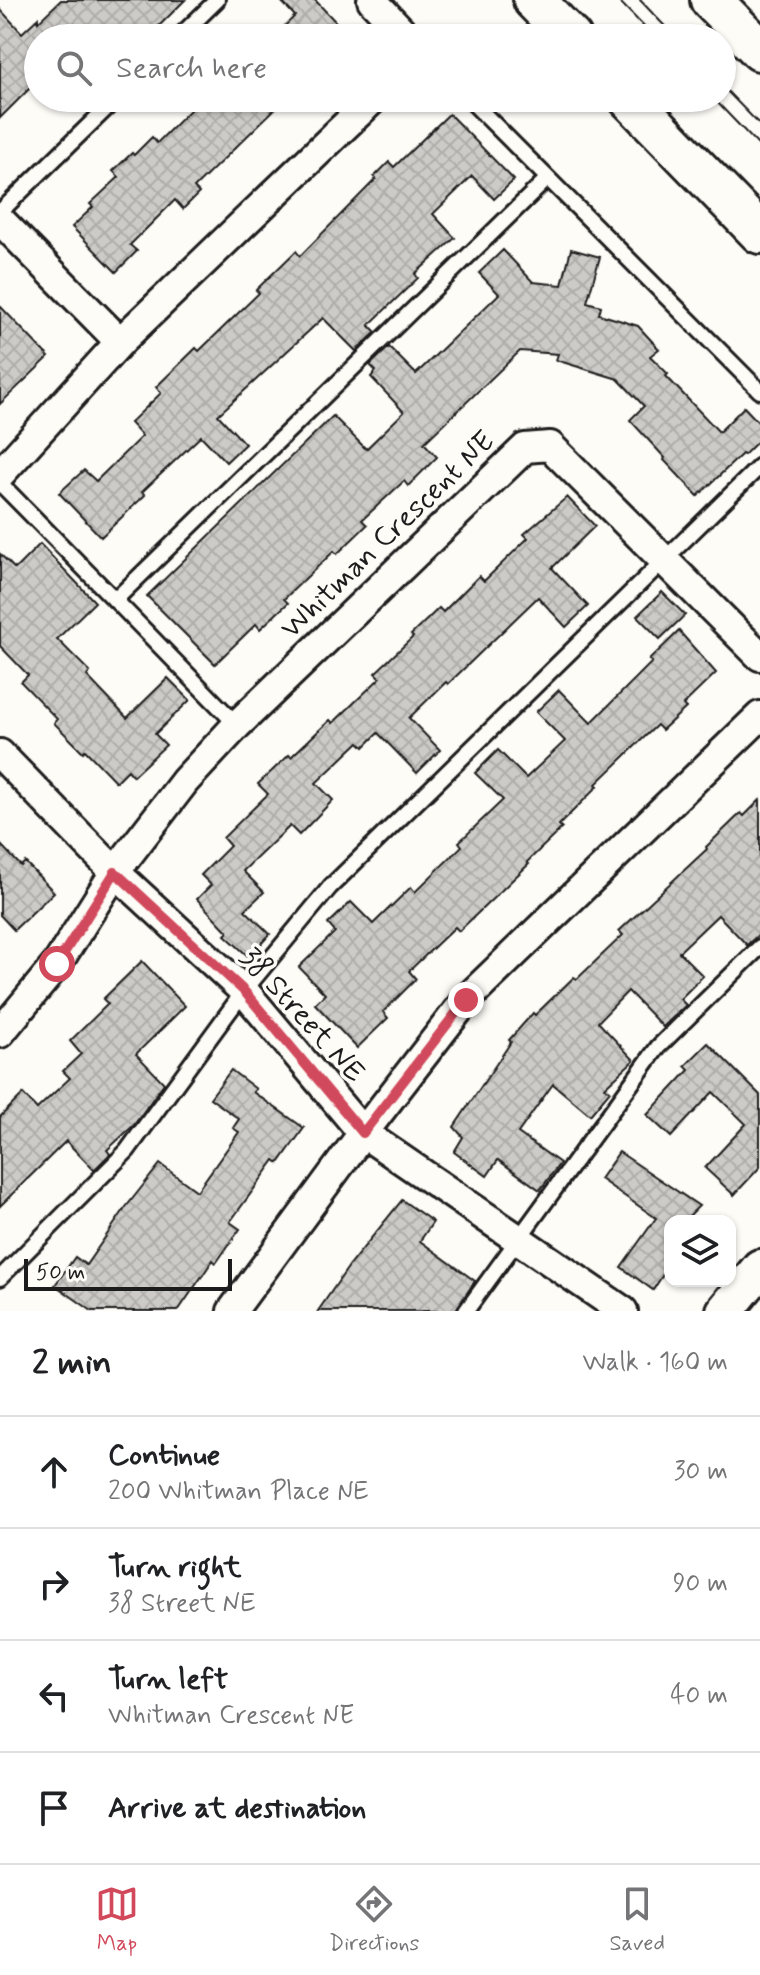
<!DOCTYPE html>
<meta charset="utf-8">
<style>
:root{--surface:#fff;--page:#f2f2f2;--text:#202124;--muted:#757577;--line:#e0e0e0;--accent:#d1495b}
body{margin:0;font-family:Mynerve,sans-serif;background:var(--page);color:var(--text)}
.controls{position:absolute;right:24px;bottom:24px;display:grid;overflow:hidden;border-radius:16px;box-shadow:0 2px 6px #0004}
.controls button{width:72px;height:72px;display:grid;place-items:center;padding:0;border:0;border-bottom:2px solid var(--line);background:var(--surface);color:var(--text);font:40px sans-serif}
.scale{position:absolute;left:24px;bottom:20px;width:208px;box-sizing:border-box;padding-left:8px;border:4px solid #1c1c1c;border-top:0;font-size:22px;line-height:28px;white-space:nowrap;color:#1c1c1c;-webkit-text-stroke:6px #fdfcf7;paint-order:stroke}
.stop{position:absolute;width:24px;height:24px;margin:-18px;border:6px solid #d1495b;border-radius:50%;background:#fff}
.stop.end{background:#d1495b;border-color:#fff;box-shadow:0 2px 8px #0008}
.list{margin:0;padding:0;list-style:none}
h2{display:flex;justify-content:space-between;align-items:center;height:104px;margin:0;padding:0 32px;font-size:34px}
h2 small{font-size:26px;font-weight:400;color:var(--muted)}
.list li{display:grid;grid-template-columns:52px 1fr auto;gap:24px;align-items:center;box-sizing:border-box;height:112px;padding:0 32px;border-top:2px solid var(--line)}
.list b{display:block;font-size:30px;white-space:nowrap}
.list p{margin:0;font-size:26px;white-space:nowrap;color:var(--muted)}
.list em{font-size:26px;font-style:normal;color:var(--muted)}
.icon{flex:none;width:44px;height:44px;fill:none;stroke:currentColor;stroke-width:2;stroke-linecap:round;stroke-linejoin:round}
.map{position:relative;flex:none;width:760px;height:1311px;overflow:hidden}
.search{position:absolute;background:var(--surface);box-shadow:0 2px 6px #0004;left:24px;right:24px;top:24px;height:88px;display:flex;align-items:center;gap:20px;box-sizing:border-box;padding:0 28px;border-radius:44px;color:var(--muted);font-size:30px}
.sheet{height:552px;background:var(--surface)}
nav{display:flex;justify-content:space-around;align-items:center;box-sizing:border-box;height:112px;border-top:2px solid var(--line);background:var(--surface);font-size:22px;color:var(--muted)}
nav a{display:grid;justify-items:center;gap:4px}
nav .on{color:var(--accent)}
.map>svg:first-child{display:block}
.building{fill:url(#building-cross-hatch);stroke:#1c1c1c;stroke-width:2}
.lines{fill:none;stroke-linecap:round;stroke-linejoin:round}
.service-casing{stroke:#1c1c1c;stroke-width:20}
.minor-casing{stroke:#1c1c1c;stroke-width:34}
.tertiary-casing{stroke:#1c1c1c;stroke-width:42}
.secondary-casing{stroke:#1c1c1c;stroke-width:46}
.service{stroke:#fdfcf7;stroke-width:14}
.minor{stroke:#fdfcf7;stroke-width:28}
.tertiary{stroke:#fdfcf7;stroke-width:36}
.secondary{stroke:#fdfcf7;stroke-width:40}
.tram{stroke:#1c1c1c;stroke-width:2}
.route{stroke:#d1495b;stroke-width:10}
.labels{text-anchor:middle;stroke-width:7;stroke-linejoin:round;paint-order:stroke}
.street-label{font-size:30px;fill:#1c1c1c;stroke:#fdfcf7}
</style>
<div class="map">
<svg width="760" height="1311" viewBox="0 0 760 1311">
<defs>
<pattern id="building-cross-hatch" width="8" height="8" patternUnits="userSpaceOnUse" patternTransform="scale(2)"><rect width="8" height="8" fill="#cccbc8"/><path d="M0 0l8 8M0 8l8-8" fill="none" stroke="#afaeab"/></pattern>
</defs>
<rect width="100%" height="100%" fill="#fdfcf7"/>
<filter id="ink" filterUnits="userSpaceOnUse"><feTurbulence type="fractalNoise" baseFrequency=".0125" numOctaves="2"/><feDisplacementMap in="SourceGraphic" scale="16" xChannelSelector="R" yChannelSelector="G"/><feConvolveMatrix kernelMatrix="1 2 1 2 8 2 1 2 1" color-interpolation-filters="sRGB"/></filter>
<g filter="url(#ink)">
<!-- building -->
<g class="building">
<path d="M 61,0 L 185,0 L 147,38 L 38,38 L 38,80 L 0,118 L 0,9 L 22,33 L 38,18 L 38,22 Z"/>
<path d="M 280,0 L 315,0 L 351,38 L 272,38 L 295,16 Z"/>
<path d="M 202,98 L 286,98 L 194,188 L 199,193 L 183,209 L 175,200 L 130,245 L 137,251 L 116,272 L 72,227 L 93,207 L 90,204 L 119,177 L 113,171 L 132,153 L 134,155 L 152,137 L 157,143 Z"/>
<path d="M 449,114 L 514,180 L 494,199 L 472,176 L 433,214 L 455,238 L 415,274 L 418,278 L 369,325 L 376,332 L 356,351 L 323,318 L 218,415 L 245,444 L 226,462 L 201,436 L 142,492 L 145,495 L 101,537 L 59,493 L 84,470 L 96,481 L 142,436 L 130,423 L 161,393 L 156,387 L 196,348 L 199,351 L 259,293 L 256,290 L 296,251 L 300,256 L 376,179 L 374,177 L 389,162 L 394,167 Z"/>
<path d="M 571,249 L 600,257 L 587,302 L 601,306 L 599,314 L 638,326 L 659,349 L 650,356 L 668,374 L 666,376 L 719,432 L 744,407 L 760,424 L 760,439 L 744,455 L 742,454 L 698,496 L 664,460 L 665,458 L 630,420 L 644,406 L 618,379 L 556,360 L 558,354 L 520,351 L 424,443 L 437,457 L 408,486 L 404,481 L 362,520 L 367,525 L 337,554 L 334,551 L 284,599 L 288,603 L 260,629 L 256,624 L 215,664 L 147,596 L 333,416 L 366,449 L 404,412 L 371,377 L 376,371 L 370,365 L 389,347 L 416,374 L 499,294 L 479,273 L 503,250 L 533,282 L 562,285 Z"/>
<path d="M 0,306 L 49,357 L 0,404 Z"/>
<path d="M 567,497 L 595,526 L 552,568 L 588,606 L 566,627 L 538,597 L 448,684 L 446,682 L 409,718 L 440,750 L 417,773 L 378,733 L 364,747 L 359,742 L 316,783 L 333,800 L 299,835 L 290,826 L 243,871 L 264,892 L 245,910 L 270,934 L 249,957 L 225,935 L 228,932 L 197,899 L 211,885 L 201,875 L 230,846 L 223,838 L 268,794 L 258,784 L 289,755 L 291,757 L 330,720 L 333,723 L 380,678 L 375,673 L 413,637 L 411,635 L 439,608 L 443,612 L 479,576 L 484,581 L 528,538 L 524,534 Z"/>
<path d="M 40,544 L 95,602 L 57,639 L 90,672 L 87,676 L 127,718 L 168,678 L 190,700 L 155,734 L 166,745 L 133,776 L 128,770 L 116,782 L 85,750 L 83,752 L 54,723 L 57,719 L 21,682 L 28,675 L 0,646 L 0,554 L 15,569 Z"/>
<path d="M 662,592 L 685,615 L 660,639 L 637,616 Z"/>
<path d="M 679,631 L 716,673 L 683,705 L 686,708 L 662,730 L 657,725 L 596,784 L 598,786 L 559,825 L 562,828 L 527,862 L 529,864 L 459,931 L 455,927 L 409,971 L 416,979 L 383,1012 L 388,1018 L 357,1048 L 315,1004 L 325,994 L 299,967 L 335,932 L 328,924 L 351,902 L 373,924 L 411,887 L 415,892 L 462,846 L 459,842 L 503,800 L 475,773 L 498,750 L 526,778 L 565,741 L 536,712 L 559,690 L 591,723 L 652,662 L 649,660 Z"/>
<path d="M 760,800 L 760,933 L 747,945 L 718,915 L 679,952 L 703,976 L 680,999 L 686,1005 L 663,1027 L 628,991 L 598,1022 L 634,1060 L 605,1087 L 610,1091 L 590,1115 L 553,1084 L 518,1133 L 560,1163 L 540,1190 L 498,1160 L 487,1176 L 454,1152 L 463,1137 L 454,1127 L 511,1042 L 509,1040 L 533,1013 L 535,1015 L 574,977 L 577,979 L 623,935 L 619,931 L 707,849 L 706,847 L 741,813 L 744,816 Z"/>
<path d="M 0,844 L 21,866 L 25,862 L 54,892 L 14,930 L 0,915 Z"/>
<path d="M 142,961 L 185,1006 L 136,1054 L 164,1083 L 134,1125 L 107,1150 L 110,1154 L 94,1170 L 66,1141 L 0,1206 L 0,1117 L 23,1094 L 37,1109 L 70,1078 L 63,1071 L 81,1054 L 70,1041 L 108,1004 L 103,999 Z"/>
<path d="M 708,1043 L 760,1095 L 760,1167 L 734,1195 L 705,1168 L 746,1124 L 713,1092 L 671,1137 L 647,1115 L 689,1070 L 685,1066 Z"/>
<path d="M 231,1070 L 256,1089 L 253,1092 L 304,1128 L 279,1163 L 275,1160 L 230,1222 L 240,1229 L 216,1263 L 213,1260 L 178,1311 L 92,1311 L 55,1285 L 75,1257 L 86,1265 L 126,1207 L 160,1164 L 197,1191 L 239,1132 L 233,1128 L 239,1119 L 210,1098 Z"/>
<path d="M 619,1152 L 699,1206 L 684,1221 L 670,1221 L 670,1264 L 653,1290 L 621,1267 L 656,1218 L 600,1179 Z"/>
<path d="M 402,1200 L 433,1222 L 420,1241 L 475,1281 L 455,1311 L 318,1311 L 351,1263 Z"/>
</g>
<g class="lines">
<defs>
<g id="service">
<path d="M 178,38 L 217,0"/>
<path d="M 468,98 L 760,391"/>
<path d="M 0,212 L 117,98"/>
<path d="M 0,483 L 115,600 L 547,179"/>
<path d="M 115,600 L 237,725"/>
<path d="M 0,1278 L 127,1151 L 244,991 L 330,887 L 760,466"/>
<path d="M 466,1311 L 658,1047 L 760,947"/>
</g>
<g id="minor">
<path d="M 372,0 L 408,38"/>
<path d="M 0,220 L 120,342 L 374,98"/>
<path d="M 0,474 L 120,342"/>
<path d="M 0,754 L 115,872 L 244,991 L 363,1133 L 623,1311"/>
<path d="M 0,1033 L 57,964 L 115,872 L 185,781 L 237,725 L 525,448 L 550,446 L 760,656"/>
<path d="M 232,1311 L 363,1133 L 466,1000 L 760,716"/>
</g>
<path id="tertiary" d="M 725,1311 L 760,1268"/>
<g id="secondary">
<path d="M 534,0 L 571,38"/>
<path d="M 711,0 L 760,50"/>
<path d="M 629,98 L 760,233"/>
</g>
</defs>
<!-- service casing -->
<use href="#service" class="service-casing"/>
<!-- minor casing -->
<use href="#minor" class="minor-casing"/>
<!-- tertiary casing -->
<use href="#tertiary" class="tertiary-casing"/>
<!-- secondary casing -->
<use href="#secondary" class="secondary-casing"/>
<!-- service -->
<use href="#service" class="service"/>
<!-- minor -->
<use href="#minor" class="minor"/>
<!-- tertiary -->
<use href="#tertiary" class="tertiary"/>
<!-- secondary -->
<use href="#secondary" class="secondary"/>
<!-- tram -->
<g class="tram">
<path d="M 618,0 L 655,38"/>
<path d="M 640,0 L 676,38"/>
<path d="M 722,86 L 760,125"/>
<path d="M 713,98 L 760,147"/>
</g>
</g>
</g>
<g class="lines" filter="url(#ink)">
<!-- route -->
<path class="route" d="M 57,964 L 115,872 L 244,991 L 363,1133 L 466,1000"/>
</g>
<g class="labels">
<!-- street labels -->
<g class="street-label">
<text transform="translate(387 534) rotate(-44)" y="10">Whitman Crescent NE</text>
<text transform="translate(303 1014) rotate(48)" y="10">38 Street NE</text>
</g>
</g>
</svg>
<div class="controls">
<button><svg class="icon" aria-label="layers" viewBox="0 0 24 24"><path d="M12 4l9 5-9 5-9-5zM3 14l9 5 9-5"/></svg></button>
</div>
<div class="scale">50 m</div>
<div class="stop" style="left:57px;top:964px"></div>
<div class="stop end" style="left:466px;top:1000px"></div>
<div class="search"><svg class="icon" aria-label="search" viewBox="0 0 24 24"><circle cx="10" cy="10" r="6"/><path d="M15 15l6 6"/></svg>Search here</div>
</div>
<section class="sheet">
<h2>2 min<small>Walk · 160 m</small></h2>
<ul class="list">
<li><svg class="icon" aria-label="ahead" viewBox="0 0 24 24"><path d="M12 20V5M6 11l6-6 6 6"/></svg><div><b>Continue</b><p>200 Whitman Place NE</p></div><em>30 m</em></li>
<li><svg class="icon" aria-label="right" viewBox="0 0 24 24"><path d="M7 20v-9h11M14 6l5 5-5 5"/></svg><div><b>Turn right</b><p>38 Street NE</p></div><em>90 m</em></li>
<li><svg class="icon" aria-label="left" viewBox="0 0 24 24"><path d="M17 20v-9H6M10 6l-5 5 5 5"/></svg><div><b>Turn left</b><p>Whitman Crescent NE</p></div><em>40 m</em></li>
<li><svg class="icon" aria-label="arrive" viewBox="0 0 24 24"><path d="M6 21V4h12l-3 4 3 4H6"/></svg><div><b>Arrive at destination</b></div></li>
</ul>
</section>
<nav>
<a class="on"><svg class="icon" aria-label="map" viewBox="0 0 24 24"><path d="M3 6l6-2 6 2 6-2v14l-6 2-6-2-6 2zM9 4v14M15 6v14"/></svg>Map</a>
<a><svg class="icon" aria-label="directions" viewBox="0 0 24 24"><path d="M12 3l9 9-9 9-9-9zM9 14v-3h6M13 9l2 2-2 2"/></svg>Directions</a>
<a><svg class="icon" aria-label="saved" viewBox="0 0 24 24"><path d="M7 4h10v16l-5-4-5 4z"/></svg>Saved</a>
</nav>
